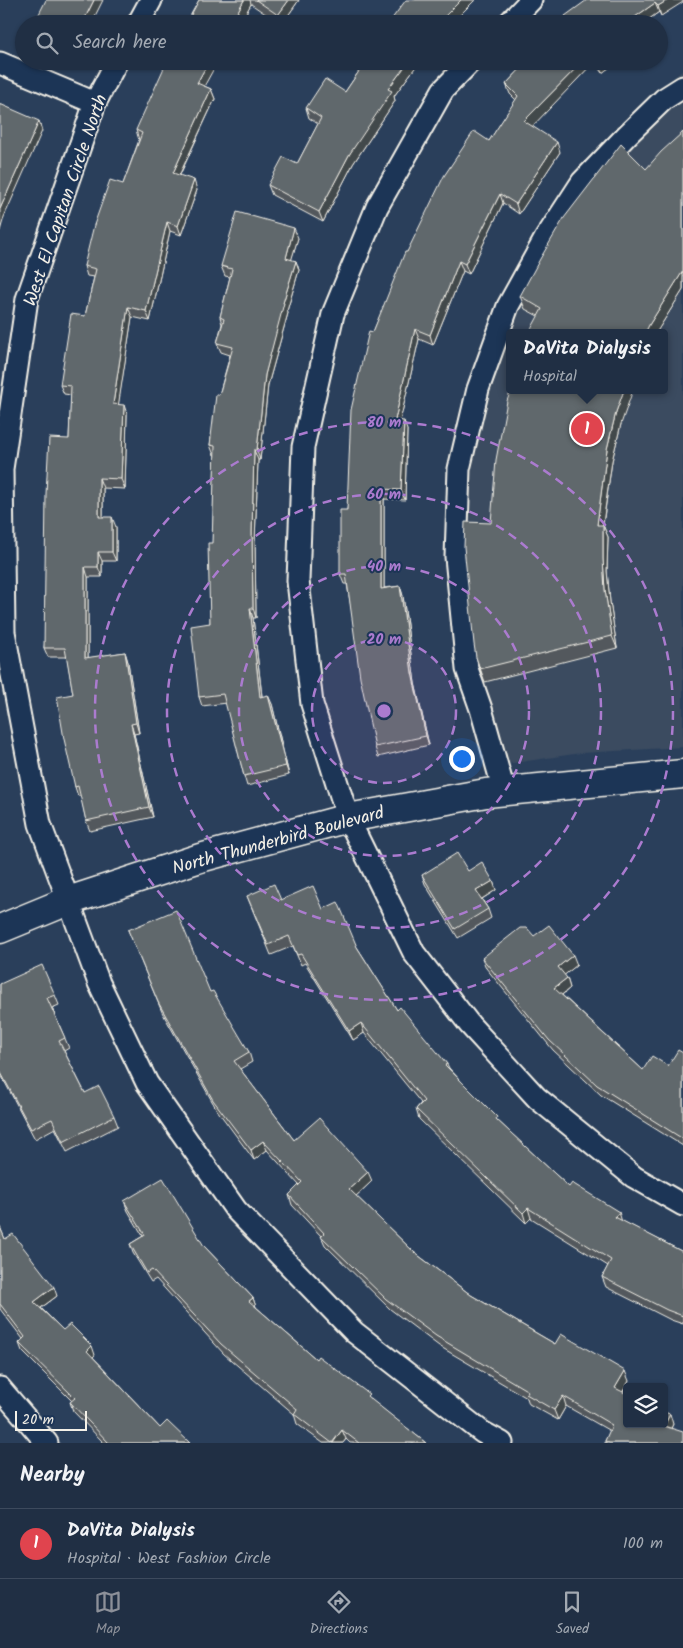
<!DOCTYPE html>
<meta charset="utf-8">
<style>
:root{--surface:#202f44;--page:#28374b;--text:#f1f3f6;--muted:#a2a9b2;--line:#3d4a5d;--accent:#8c9099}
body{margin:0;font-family:Kalam,sans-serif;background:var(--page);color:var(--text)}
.controls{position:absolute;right:15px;bottom:15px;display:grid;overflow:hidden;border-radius:5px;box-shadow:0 1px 4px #0004}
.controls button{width:45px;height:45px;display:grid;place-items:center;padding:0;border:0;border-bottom:1px solid var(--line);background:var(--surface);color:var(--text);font:25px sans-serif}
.scale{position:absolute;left:15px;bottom:12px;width:72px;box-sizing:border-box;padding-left:5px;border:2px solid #f4f1e8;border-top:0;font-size:14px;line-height:18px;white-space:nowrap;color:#f4f1e8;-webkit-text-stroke:4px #1d3557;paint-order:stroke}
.you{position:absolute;left:461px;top:758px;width:18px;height:18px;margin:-12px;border:4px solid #fff;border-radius:50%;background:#1a73e8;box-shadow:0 0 0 8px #1a73e833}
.badge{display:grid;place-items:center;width:32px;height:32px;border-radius:50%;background:var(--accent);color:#fff;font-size:16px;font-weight:700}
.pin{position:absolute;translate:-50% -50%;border:2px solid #fff;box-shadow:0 1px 5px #0006}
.popup{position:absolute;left:506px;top:329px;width:162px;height:65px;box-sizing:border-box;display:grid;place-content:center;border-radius:5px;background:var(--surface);filter:drop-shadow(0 1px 4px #0005);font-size:16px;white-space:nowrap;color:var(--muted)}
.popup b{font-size:19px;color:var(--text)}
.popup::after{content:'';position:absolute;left:50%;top:100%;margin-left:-10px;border:10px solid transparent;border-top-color:var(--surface)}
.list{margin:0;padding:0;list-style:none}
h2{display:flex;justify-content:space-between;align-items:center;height:65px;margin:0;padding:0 20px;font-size:21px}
h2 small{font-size:16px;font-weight:400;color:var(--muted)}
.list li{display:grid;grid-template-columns:32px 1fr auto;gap:15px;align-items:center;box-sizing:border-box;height:70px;padding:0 20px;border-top:1px solid var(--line)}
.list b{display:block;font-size:19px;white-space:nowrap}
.list p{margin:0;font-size:16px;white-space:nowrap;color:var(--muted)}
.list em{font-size:16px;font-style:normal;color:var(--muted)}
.icon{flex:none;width:28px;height:28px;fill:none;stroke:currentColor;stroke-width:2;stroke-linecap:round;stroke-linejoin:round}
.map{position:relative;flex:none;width:683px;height:1443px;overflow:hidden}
.search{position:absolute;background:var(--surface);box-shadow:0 1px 4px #0004;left:15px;right:15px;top:15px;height:55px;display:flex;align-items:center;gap:12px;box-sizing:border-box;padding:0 18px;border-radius:28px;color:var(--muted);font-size:19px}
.sheet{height:135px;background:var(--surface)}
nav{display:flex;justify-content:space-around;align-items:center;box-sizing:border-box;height:70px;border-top:1px solid var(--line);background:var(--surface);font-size:14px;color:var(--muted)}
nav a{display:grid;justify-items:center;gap:2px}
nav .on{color:var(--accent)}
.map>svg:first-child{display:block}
.built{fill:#3a4b60;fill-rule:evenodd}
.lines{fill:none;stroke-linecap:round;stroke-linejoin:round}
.street-casing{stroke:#f4f1e8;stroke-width:25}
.secondary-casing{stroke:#f4f1e8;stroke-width:31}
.street{stroke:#1d3557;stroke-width:21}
.secondary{stroke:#1d3557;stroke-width:28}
.wall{fill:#53595d;stroke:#f4f1e8}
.shaded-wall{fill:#43484c;stroke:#f4f1e8}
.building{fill:#60676c;stroke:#f4f1e8}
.ring{fill:none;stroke:#ab7bcf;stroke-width:2.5;stroke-dasharray:9 6}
.labels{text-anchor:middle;stroke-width:4;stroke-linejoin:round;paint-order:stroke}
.street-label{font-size:18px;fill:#f4f1e8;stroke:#1d3557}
.centre{fill:#ab7bcf;stroke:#1d3557;stroke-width:2.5}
.ring-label{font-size:15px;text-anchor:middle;font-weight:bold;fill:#ab7bcf;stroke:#1d3557;stroke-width:4;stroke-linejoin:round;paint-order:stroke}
</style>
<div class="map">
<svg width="683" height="1443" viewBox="0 0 683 1443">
<rect width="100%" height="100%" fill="#2a3f5b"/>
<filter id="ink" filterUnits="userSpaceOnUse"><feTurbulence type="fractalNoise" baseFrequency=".02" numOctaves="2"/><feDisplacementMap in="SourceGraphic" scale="10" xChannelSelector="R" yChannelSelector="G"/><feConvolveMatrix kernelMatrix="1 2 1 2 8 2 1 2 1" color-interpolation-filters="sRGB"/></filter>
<g filter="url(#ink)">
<!-- built -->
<path class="built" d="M 683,70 L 683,747 L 581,753 L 487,767 L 463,684 L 469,392 L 483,339 L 512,276 L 536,234 L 580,172 L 628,116 ZM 510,333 L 664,333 L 664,390 L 510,390 Z"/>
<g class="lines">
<defs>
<g id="street">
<path d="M 138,24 L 151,0"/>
<path d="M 508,24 L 531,0"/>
<path d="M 117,61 L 95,103 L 27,299 L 2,469 L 4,632 L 40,824 L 99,983 L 147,1083 L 236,1210 L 354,1332 L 482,1432 L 502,1443"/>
<path d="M 471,61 L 443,90 L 377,207 L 333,314 L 303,447 L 298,581 L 312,704 L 348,818 L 414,953 L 470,1025 L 537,1098 L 634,1177 L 683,1205"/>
<path d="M 0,63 L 95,103"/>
<path d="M 504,791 L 481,709 L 467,669 L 456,557 L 459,469 L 478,389 L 508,306 L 545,239 L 582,182 L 627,135 L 664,99 L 683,87"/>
<path d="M 0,1388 L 47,1443"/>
</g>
<path id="secondary" d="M 0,929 L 68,901 L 200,858 L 348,818 L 486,793 L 683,774"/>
</defs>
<!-- street casing -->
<use href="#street" class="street-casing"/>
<!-- secondary casing -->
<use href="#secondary" class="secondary-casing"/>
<!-- street -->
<use href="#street" class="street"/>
<!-- secondary -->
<use href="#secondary" class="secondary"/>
</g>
<!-- wall -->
<g class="wall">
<path d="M 199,0 L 299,0 L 282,24 L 280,24 L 251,4 L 240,24 L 186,24 Z"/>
<path d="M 683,0 L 661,16 L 659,12 L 642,24 L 565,24 L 567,22 L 565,16 Z"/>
<path d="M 366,61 L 420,61 L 394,96 L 395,101 L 353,164 L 323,222 L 272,195 L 268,185 L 297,164 L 318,124 L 309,118 L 306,108 L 345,92 Z"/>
<path d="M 528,61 L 618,61 L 602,73 L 594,62 L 532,126 L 560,152 L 519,214 L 503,203 L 469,274 L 463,271 L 433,345 L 419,339 L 400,421 L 407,430 L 405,500 L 384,499 L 384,588 L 400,586 L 403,596 L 415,683 L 429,745 L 378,757 L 375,747 L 347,584 L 344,584 L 340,574 L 347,510 L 373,332 L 407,252 L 489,141 L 516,100 L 510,94 L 506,84 Z"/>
<path d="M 204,86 L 211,89 L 215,99 L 180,175 L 197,190 L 181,235 L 170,231 L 150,321 L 132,317 L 118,405 L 127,414 L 125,489 L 103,488 L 103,517 L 116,527 L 116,561 L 102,561 L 102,577 L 88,577 L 88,658 L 125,652 L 128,662 L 139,733 L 134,734 L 153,817 L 90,831 L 86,821 L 81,796 L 78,796 L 75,787 L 73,694 L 67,657 L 48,657 L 44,648 L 69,439 L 71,395 L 64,394 L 60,385 L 85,316 L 94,277 L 87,276 L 84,266 L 123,184 L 139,140 L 136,130 Z"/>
<path d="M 683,132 L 683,290 L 656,333 L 538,316 L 525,309 L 520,296 Z"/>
<path d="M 298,238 L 291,260 L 296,261 L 299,270 L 287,311 L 288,313 L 268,385 L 260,460 L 258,460 L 255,542 L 256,618 L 253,618 L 262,696 L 272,704 L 289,775 L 247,786 L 244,776 L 226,703 L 202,706 L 199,697 L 210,623 L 215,455 L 214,455 L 210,445 L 219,395 L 230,355 L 221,352 L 217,343 L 222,324 L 220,317 L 230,277 L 225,276 L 221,266 Z"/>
<path d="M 621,424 L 612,461 L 603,525 L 608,537 L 607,571 L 610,602 L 617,648 L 485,682 L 476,657 L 491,523 Z"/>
<path d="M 468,871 L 493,881 L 496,890 L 482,899 L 488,909 L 491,918 L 458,938 L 425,884 L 422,875 Z"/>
<path d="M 247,896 L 281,900 L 323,909 L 357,947 L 397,1010 L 447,1064 L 449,1068 L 499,1122 L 569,1187 L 622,1221 L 683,1252 L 683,1324 L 671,1320 L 606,1287 L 602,1277 L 608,1266 L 531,1218 L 526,1223 L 419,1119 L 416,1109 L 421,1103 L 364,1033 L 353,1040 L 305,963 L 301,965 L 293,946 L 271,955 Z"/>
<path d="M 128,930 L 210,992 L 249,1052 L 252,1062 L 240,1069 L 294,1140 L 372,1181 L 356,1196 L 415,1253 L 471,1295 L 555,1344 L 629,1381 L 623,1392 L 673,1424 L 671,1428 L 683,1443 L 605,1443 L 605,1441 L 610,1431 L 566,1406 L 558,1420 L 529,1404 L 527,1398 L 439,1346 L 390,1309 L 325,1245 L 321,1236 L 292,1205 L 289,1195 L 299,1185 L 267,1150 L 254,1160 L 217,1110 L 162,1012 Z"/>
<path d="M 534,936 L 577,965 L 564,975 L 567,978 L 570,988 L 562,995 L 643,1070 L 668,1066 L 683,1053 L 683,1146 L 601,1095 L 553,1050 L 486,968 L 482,958 Z"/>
<path d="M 0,984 L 55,995 L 59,1005 L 52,1008 L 69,1048 L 64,1051 L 85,1093 L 114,1116 L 118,1126 L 67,1152 L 55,1128 L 35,1139 L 0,1073 Z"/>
<path d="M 124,1201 L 204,1246 L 253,1298 L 256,1307 L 316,1359 L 370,1399 L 426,1443 L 350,1443 L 346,1439 L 343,1443 L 323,1443 L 297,1424 L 294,1414 L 224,1354 L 156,1279 L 151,1282 L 133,1253 L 130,1244 L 143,1236 L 128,1211 Z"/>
<path d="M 0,1227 L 5,1239 L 57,1296 L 41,1308 L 63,1330 L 95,1355 L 93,1357 L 160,1428 L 190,1443 L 104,1443 L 73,1411 L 70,1402 L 72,1401 L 22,1351 L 19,1343 L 23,1339 L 0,1309 Z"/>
</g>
<!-- shaded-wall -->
<g class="shaded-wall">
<path d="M 94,0 L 103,0 L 91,24 L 82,24 Z"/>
<path d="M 244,0 L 250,0 L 251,4 L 240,24 L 231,24 Z"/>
<path d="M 289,0 L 299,0 L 282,24 L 281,24 L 278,15 Z"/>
<path d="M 461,0 L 475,0 L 451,24 L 437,24 Z"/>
<path d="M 668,0 L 683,0 L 683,2 L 661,16 L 658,6 Z"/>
<path d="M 655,3 L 659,12 L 642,24 L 625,24 Z"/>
<path d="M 209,61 L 218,61 L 201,92 L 197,83 Z"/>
<path d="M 409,61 L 420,61 L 394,96 L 395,101 L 353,164 L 323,222 L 319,212 L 349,155 L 388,89 Z"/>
<path d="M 583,61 L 594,61 L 594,62 L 528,131 L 524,121 Z"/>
<path d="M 601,61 L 618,61 L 602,73 L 598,63 Z"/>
<path d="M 211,89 L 215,99 L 176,182 L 173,173 Z"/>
<path d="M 39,121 L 42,131 L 4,217 L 0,231 L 0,209 Z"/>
<path d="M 557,142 L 560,152 L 519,214 L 516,204 Z"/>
<path d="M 194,180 L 197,190 L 181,235 L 178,226 Z"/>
<path d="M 500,194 L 503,203 L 469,274 L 465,264 Z"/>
<path d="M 167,222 L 170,231 L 150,321 L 146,311 Z"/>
<path d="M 294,228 L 298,238 L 289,268 L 286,258 Z"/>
<path d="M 296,261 L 299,270 L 287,311 L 288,313 L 268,385 L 260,460 L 257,450 L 265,375 L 283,303 Z"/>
<path d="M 459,261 L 463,271 L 433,345 L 430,335 Z"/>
<path d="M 683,271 L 683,290 L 656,333 L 645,333 L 649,325 Z"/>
<path d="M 128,307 L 132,317 L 117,414 L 113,404 Z"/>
<path d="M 415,329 L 419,339 L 398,430 L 395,420 Z"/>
<path d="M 624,390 L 633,390 L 621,424 L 612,461 L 601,537 L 597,525 L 607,449 L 616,412 Z"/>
<path d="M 124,405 L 127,414 L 125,489 L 121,479 Z"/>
<path d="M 404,421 L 407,430 L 405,500 L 401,490 Z"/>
<path d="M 254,450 L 258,460 L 255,542 L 256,618 L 253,608 L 252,532 Z"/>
<path d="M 99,478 L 103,488 L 103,527 L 99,517 Z"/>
<path d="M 381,489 L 384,499 L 384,599 L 381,589 Z"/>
<path d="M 112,517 L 116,527 L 116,561 L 112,552 Z"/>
<path d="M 603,525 L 608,537 L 607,571 L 610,602 L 617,648 L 612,636 L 605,590 L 603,559 Z"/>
<path d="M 98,552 L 102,561 L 102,577 L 98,567 Z"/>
<path d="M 85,567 L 88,577 L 88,668 L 85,658 Z"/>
<path d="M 400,586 L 403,596 L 415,683 L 429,745 L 426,736 L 412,673 Z"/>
<path d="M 250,608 L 253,618 L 263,706 L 260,697 Z"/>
<path d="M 125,652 L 128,662 L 139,733 L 136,723 Z"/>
<path d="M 268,695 L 272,704 L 289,775 L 286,766 Z"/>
<path d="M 131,724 L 134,734 L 153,817 L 149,807 Z"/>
<path d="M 493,881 L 496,890 L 480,900 L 476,891 Z"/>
<path d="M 573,955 L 577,965 L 562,977 L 558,967 Z"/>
<path d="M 567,978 L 570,988 L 558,998 L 554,988 Z"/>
<path d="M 361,1023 L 364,1033 L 353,1040 L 349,1031 Z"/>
<path d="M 263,1141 L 267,1150 L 254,1160 L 251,1150 Z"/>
<path d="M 368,1172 L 372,1181 L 353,1199 L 349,1189 Z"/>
<path d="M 528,1208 L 531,1218 L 526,1223 L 523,1213 Z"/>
<path d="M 619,1212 L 622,1222 L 615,1217 Z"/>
<path d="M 54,1287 L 57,1296 L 38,1310 L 34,1302 Z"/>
<path d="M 253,1298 L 256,1307 L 252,1311 L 249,1301 Z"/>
<path d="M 92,1346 L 95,1355 L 90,1360 L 87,1351 Z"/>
<path d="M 625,1371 L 629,1381 L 619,1398 L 615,1388 Z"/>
<path d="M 563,1396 L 566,1406 L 558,1420 L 554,1410 Z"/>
<path d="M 670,1414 L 673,1424 L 668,1435 L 664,1426 Z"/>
<path d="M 342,1430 L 346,1439 L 343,1443 L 333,1443 Z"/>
</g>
<!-- building -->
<g class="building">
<path d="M 46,0 L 94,0 L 82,24 L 34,24 Z"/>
<path d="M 199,0 L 244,0 L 231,24 L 186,24 Z"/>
<path d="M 256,0 L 289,0 L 278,15 Z"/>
<path d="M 406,0 L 461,0 L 437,24 L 388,24 Z"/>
<path d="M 587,0 L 668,0 L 658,6 L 655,3 L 625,24 L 565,24 L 568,20 L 565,16 Z"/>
<path d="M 167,61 L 209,61 L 197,83 L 211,89 L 173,173 L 194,180 L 178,226 L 167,222 L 146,311 L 128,307 L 113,404 L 124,405 L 121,479 L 99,478 L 99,517 L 112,517 L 112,552 L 98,552 L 98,567 L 85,567 L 85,658 L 125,652 L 136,723 L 131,724 L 149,807 L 86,821 L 78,786 L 75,787 L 64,739 L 57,697 L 73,694 L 65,648 L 44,648 L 46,494 L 49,438 L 69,439 L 71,386 L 60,385 L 71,314 L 85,316 L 96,269 L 84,266 L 94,225 L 110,180 L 123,184 L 142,133 L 136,130 Z"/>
<path d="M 366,61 L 409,61 L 388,89 L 392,91 L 349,155 L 319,212 L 268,185 L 283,157 L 297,164 L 321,118 L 306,108 L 325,79 L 345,92 Z"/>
<path d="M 528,61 L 583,61 L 524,121 L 557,142 L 516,204 L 500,194 L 465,264 L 459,261 L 430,335 L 415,329 L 395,420 L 404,421 L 401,490 L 381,489 L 381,589 L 400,586 L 412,673 L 426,736 L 375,747 L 360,677 L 346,574 L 340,574 L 340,510 L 347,510 L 351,410 L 369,331 L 373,332 L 405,252 L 407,252 L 444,176 L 474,131 L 489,141 L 518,96 L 506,84 Z"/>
<path d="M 0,104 L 39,121 L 0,209 Z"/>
<path d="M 683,132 L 683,271 L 649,325 L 645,333 L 529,333 L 542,309 L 520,296 L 540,259 L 564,218 L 621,144 L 646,169 L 661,152 Z"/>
<path d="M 237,212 L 294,228 L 286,258 L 296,261 L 283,303 L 284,303 L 265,375 L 257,450 L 254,450 L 252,532 L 253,608 L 250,608 L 260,697 L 268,695 L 286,766 L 244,776 L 223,694 L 199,697 L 191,626 L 210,623 L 208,543 L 212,543 L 215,446 L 210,445 L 216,395 L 219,395 L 233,347 L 217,343 L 224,319 L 220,317 L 232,269 L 221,266 Z"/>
<path d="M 511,390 L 624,390 L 616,412 L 607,449 L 597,525 L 603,525 L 603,559 L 605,590 L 612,636 L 480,669 L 476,657 L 474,644 L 464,547 L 465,522 L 491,523 L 496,460 L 507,401 Z"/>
<path d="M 457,853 L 468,871 L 482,862 L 493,881 L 476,891 L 488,909 L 455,929 L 422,875 Z"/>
<path d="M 274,884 L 281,900 L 313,886 L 323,909 L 338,902 L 357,947 L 397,1010 L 400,1007 L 447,1064 L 445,1065 L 497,1117 L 496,1119 L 569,1187 L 572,1183 L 619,1212 L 615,1217 L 683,1252 L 683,1316 L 667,1310 L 602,1277 L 611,1260 L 528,1208 L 523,1213 L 416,1109 L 424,1101 L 361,1023 L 349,1031 L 301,954 L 297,955 L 289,936 L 268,945 L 247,896 Z"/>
<path d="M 176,910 L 210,992 L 213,991 L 249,1052 L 234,1061 L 294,1140 L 319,1118 L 368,1172 L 349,1189 L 415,1253 L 471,1295 L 555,1344 L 561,1334 L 625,1371 L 615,1388 L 627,1394 L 627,1424 L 664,1424 L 664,1412 L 670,1414 L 664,1426 L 683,1432 L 683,1443 L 609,1443 L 605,1441 L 612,1425 L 563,1396 L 554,1410 L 526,1394 L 528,1391 L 436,1336 L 386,1299 L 321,1236 L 324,1233 L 289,1195 L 302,1182 L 263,1141 L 251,1150 L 213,1100 L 158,1002 L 128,930 Z"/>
<path d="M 549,925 L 573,955 L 558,967 L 567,978 L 554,988 L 643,1070 L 652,1056 L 668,1066 L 678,1050 L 683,1053 L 683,1139 L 597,1085 L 549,1040 L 482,958 L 520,928 L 527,928 L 534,936 Z"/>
<path d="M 42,965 L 55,995 L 47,998 L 65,1038 L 59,1041 L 85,1093 L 99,1086 L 114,1116 L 63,1142 L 52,1119 L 31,1129 L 0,1071 L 0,984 Z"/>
<path d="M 163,1178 L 204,1246 L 253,1298 L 249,1301 L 316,1359 L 318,1356 L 369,1394 L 367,1396 L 426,1443 L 359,1443 L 342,1430 L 332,1443 L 294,1414 L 297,1409 L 221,1344 L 152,1270 L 147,1273 L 130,1244 L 145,1235 L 124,1201 Z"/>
<path d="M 0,1227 L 5,1239 L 13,1234 L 54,1287 L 34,1302 L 63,1330 L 70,1324 L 92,1346 L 87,1351 L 160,1428 L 167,1421 L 190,1443 L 109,1443 L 70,1402 L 75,1398 L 19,1343 L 25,1337 L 0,1304 Z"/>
</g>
</g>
<!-- distance rings -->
<circle cx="384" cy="711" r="72" fill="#ab7bcf" fill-opacity=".12"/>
<g class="ring">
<circle cx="384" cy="711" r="72"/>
<circle cx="384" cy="711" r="145"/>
<circle cx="384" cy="711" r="217"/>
<circle cx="384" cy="711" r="289"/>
</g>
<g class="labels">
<!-- street labels -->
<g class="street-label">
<text transform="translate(65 200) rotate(-71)" y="6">West El Capitan Circle North</text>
<text transform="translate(278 840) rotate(-15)" y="6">North Thunderbird Boulevard</text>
</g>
</g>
<circle cx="384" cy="711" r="8" class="centre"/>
<g class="ring-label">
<text x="384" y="427">80 m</text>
<text x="384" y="499">60 m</text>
<text x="384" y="571">40 m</text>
<text x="384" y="644">20 m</text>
</g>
</svg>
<div class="controls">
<button><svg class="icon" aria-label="layers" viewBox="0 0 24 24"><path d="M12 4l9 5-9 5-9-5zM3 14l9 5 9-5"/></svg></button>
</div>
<div class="scale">20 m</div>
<div class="you"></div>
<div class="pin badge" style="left:587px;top:429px;background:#e0444e">1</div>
<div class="popup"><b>DaVita Dialysis</b>Hospital</div>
<div class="search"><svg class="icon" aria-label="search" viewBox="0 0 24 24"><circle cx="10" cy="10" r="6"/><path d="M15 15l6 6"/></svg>Search here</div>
</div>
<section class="sheet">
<h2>Nearby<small></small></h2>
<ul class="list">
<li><span class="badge" style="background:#e0444e">1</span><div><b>DaVita Dialysis</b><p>Hospital · West Fashion Circle</p></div><em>100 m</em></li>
</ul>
</section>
<nav>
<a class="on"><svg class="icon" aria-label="map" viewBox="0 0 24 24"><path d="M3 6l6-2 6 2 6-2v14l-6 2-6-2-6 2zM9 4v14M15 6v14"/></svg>Map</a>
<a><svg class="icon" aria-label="directions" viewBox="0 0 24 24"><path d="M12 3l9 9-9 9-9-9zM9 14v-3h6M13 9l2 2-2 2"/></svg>Directions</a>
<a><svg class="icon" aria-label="saved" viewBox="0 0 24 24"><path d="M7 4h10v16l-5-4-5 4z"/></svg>Saved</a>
</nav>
